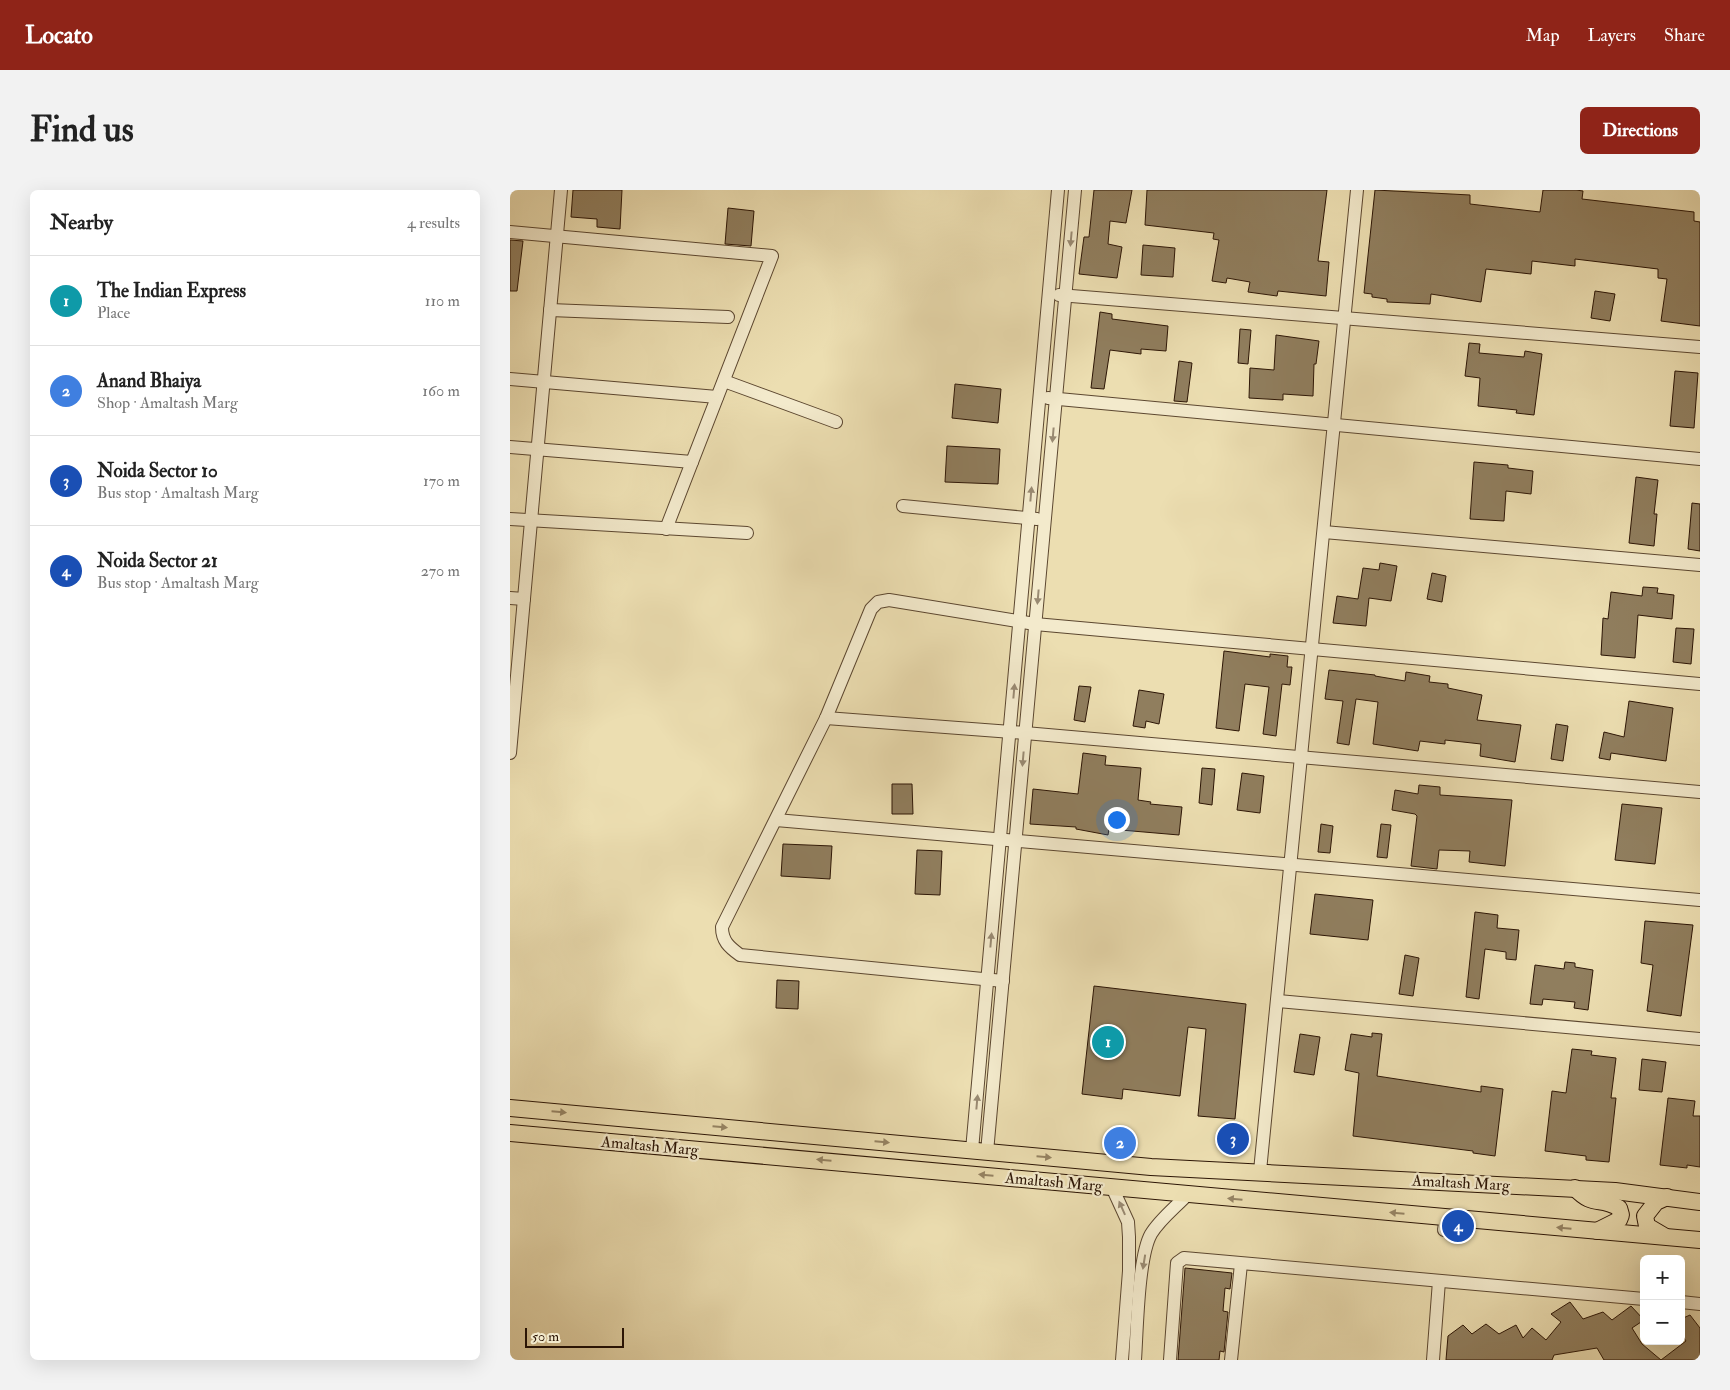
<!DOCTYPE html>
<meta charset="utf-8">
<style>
:root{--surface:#fff;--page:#f2f2f2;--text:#222;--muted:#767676;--line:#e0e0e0;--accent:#8f2418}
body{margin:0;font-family:"IM FELL Double Pica",serif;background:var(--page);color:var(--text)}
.controls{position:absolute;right:15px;bottom:15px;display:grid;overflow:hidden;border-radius:8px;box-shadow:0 5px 20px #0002}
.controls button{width:45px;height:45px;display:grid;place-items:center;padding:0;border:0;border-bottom:1px solid var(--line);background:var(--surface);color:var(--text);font:25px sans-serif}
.scale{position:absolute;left:15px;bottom:12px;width:99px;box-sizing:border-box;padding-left:5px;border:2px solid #2c1505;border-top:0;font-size:14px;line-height:18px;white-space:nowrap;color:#2c1505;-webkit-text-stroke:4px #f3eacc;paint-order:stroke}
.you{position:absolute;left:606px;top:629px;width:18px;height:18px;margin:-12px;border:4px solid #fff;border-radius:50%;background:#1a73e8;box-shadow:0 0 0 8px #1a73e833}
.badge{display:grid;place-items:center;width:32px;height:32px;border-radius:50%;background:var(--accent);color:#fff;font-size:16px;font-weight:700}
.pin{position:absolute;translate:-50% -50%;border:2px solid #fff;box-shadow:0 1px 5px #0006}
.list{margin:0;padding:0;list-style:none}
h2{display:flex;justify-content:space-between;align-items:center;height:65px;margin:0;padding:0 20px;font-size:21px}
h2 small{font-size:16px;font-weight:400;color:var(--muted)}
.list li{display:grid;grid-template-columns:32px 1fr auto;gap:15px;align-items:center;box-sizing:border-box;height:90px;padding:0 20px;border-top:1px solid var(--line)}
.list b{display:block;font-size:19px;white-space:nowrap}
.list p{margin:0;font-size:16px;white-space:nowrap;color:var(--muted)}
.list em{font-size:16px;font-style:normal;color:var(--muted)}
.map{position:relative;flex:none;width:1190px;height:1170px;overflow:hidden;border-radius:8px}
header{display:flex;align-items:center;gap:30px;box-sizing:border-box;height:70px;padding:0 25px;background:var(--accent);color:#fff}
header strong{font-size:24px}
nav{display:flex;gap:28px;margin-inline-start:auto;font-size:18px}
.intro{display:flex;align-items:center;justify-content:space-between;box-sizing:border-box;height:120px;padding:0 30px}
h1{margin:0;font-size:35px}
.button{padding:12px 22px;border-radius:8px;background:var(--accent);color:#fff;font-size:18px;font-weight:700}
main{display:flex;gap:30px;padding:0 30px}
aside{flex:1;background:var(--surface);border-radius:8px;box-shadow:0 5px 20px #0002}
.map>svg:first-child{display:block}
.building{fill:#907e5e;stroke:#2c1505}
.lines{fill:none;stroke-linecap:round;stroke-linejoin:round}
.minor-casing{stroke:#5c4730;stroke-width:14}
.major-casing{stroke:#2c1505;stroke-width:18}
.minor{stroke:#f3eacc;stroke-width:12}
.major{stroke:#ecdeb1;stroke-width:16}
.oneway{fill:#998a72}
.oneway2{fill:#968464}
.labels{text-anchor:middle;stroke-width:4.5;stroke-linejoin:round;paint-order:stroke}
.street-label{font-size:16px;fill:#2c1505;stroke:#f3eacc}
</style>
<header>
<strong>Locato</strong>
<nav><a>Map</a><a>Layers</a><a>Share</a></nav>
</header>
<div class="intro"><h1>Find us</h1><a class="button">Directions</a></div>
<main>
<aside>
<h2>Nearby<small>4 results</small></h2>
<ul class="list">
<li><span class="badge" style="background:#0f9aa8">1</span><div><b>The Indian Express</b><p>Place</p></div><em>110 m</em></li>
<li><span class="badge" style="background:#3f7fe0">2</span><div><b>Anand Bhaiya</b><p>Shop · Amaltash Marg</p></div><em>160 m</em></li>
<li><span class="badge" style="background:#1a4fb4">3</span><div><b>Noida Sector 10</b><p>Bus stop · Amaltash Marg</p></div><em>170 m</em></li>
<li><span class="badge" style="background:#1a4fb4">4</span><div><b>Noida Sector 21</b><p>Bus stop · Amaltash Marg</p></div><em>270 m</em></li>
</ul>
</aside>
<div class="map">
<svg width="1190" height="1170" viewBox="0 0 1190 1170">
<rect width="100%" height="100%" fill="#ecdeb1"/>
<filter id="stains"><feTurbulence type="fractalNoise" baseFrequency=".004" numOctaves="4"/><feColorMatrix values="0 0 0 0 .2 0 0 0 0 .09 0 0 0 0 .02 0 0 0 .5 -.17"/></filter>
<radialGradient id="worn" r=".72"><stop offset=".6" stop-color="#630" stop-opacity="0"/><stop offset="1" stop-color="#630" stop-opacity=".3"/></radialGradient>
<!-- building -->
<g class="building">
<path d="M 63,0 L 112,0 L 110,39 L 87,37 L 87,29 L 61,27 Z"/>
<path d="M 584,0 L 622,0 L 616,33 L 600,31 L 598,54 L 612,57 L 607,88 L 569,84 L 574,47 L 579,47 Z"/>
<path d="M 637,0 L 817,0 L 808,71 L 819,72 L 816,106 L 768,101 L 767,106 L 738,102 L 740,92 L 717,88 L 716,93 L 702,91 L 709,50 L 703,49 L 704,43 L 635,35 Z"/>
<path d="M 865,0 L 960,5 L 960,14 L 1030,22 L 1033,0 L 1066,0 L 1073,1 L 1072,9 L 1184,22 L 1184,31 L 1190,32 L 1190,136 L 1151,131 L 1157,89 L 1148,88 L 1148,79 L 1065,69 L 1065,76 L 1022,71 L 1021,84 L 976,79 L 971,112 L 921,104 L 920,114 L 877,112 L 877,109 L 862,107 L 862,104 L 854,103 Z"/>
<path d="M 218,18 L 244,21 L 241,56 L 215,54 Z"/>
<path d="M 0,50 L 13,51 L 7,101 L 0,101 Z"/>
<path d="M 633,55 L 665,58 L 663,87 L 631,85 Z"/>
<path d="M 1085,101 L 1105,104 L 1100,131 L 1081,128 Z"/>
<path d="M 590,122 L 602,124 L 602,129 L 658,136 L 656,161 L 631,159 L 631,164 L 600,160 L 594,199 L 581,198 Z"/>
<path d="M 730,139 L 741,140 L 738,174 L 728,173 Z"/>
<path d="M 766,145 L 809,151 L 806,174 L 804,174 L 803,206 L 773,204 L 773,210 L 739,208 L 740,178 L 764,180 Z"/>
<path d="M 959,153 L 970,154 L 969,163 L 1014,167 L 1015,161 L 1032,164 L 1024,225 L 1006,223 L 1007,220 L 968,216 L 970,188 L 955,186 Z"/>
<path d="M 669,171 L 682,173 L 677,212 L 664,211 Z"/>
<path d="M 1165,181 L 1188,183 L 1184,238 L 1160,236 Z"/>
<path d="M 445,194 L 491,199 L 488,233 L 442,228 Z"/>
<path d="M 437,256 L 490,259 L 488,294 L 435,292 Z"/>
<path d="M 964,272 L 998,275 L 998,278 L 1023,281 L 1021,304 L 996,301 L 994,331 L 960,329 Z"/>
<path d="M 1126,287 L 1148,290 L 1144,324 L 1147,324 L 1144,356 L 1119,353 Z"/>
<path d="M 1182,313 L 1190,314 L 1190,361 L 1178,359 Z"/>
<path d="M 870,373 L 887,376 L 881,411 L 859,408 L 856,436 L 823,433 L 827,406 L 848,409 L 853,378 L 869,380 Z"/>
<path d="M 922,383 L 936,386 L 932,412 L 917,409 Z"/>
<path d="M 1133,397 L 1148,398 L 1147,403 L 1164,405 L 1162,429 L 1128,425 L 1125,468 L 1091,465 L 1093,428 L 1098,429 L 1101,402 L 1132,406 Z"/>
<path d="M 1166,438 L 1184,439 L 1181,474 L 1163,472 Z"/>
<path d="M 714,461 L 760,467 L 760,464 L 778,466 L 777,477 L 782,477 L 780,495 L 772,494 L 766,546 L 753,544 L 759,497 L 735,494 L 729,541 L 706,538 Z"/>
<path d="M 819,480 L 865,485 L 865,486 L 895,491 L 896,482 L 920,486 L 919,492 L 938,494 L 938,498 L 972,505 L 967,530 L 1011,535 L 1005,572 L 970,566 L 971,554 L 935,550 L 935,554 L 910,551 L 908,561 L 863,554 L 868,512 L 846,509 L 839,555 L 827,553 L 833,511 L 815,509 Z"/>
<path d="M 569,496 L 581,497 L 575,532 L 564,530 Z"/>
<path d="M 629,500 L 654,504 L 649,534 L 636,531 L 635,538 L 623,536 Z"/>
<path d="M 1119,511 L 1163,518 L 1156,571 L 1101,563 L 1100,570 L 1089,568 L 1094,542 L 1114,547 Z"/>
<path d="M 1046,534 L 1058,536 L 1053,571 L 1041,569 Z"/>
<path d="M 573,563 L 596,566 L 595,575 L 631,578 L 628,610 L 641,612 L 640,614 L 672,617 L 669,645 L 599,639 L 598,645 L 566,639 L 566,637 L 520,634 L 523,599 L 568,604 Z"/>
<path d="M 692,578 L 705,579 L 702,615 L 689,613 Z"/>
<path d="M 732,583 L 754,586 L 750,623 L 727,620 Z"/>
<path d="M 382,594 L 402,594 L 403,624 L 382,624 Z"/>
<path d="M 909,595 L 930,597 L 930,605 L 1002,610 L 995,676 L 959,672 L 960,661 L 929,660 L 927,679 L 901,676 L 907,626 L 905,624 L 882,620 L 885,600 L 908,604 Z"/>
<path d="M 1112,614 L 1152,618 L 1145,674 L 1105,670 Z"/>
<path d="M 811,634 L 823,636 L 820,663 L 808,662 Z"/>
<path d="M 871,634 L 881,635 L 877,668 L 867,667 Z"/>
<path d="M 273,654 L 322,656 L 320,689 L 271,686 Z"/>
<path d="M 407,660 L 432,661 L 430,705 L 405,704 Z"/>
<path d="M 805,704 L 863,710 L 858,750 L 800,744 Z"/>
<path d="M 965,722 L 988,725 L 987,738 L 1009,740 L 1006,770 L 996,769 L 996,762 L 975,759 L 969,809 L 956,807 Z"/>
<path d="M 1135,731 L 1183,735 L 1171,826 L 1137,821 L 1143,775 L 1131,773 Z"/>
<path d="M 895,765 L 909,768 L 903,806 L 889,804 Z"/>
<path d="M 1055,772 L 1065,773 L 1065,777 L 1083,780 L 1078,820 L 1064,818 L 1065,812 L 1033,809 L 1032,815 L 1020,814 L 1025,775 L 1054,779 Z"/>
<path d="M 267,790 L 289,791 L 288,819 L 266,818 Z"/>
<path d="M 584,796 L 736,814 L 725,929 L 688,926 L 696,839 L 678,837 L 670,906 L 613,899 L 612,909 L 572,904 Z"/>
<path d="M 862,843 L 872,844 L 867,886 L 971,902 L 971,896 L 993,899 L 985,966 L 963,963 L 963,961 L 843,946 L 849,883 L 835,880 L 841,844 L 862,847 Z"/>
<path d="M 790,844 L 810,847 L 804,885 L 784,882 Z"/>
<path d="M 1062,859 L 1082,861 L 1081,865 L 1106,868 L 1101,908 L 1106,908 L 1099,972 L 1076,970 L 1076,966 L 1035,961 L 1042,901 L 1056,903 Z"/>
<path d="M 1132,869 L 1156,872 L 1152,902 L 1129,900 Z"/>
<path d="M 1158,908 L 1185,911 L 1183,926 L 1190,926 L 1190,977 L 1177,975 L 1177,978 L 1150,975 Z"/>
<path d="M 675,1078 L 722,1083 L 720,1099 L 715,1098 L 713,1121 L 718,1122 L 714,1162 L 710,1161 L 709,1170 L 668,1170 Z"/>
<path d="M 1060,1112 L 1073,1129 L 1093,1122 L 1102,1130 L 1121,1116 L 1134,1130 L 1122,1138 L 1132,1154 L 1151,1170 L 1176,1151 L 1171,1144 L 1171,1129 L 1180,1125 L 1190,1138 L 1190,1170 L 1094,1170 L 1087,1158 L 1044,1165 L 1042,1170 L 936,1170 L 938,1146 L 953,1135 L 962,1144 L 976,1134 L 989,1144 L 1006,1135 L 1013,1148 L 1022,1138 L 1036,1150 L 1051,1132 L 1041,1124 Z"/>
</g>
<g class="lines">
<defs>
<g id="minor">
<path d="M 0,42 L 262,66 L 156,339"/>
<path d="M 549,105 L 1190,157"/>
<path d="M 40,120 L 218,127"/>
<path d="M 0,189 L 207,207"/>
<path d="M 214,191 L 326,232"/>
<path d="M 538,208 L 1190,269"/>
<path d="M 0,257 L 182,272"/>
<path d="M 393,316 L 527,329"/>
<path d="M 0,329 L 237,343"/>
<path d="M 814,342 L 1190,375"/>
<path d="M 0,408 L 14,409"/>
<path d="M 316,528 L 515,543 L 1190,602"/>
<path d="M 0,563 L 51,0"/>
<path d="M 266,630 L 1190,710"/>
<path d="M 493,791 L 230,765 C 219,757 212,751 212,737 L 316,528 L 361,419 L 368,412 L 379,410 L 525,434 L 1190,494"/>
<path d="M 768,811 L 1190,849"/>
<path d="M 462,960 L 548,0"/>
<path d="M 477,962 L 565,0"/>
<path d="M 750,981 L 847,0"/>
<path d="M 602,997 L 618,1032 L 619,1047 L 619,1081 L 612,1170"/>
<path d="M 934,1040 L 936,1027"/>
<path d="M 1171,1112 L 1190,1114"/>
<path d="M 625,1170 C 627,1141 628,1067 641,1044 C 650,1029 666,1017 678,1004"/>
<path d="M 660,1170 L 667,1073 L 674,1068 L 1134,1109"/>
<path d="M 721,1170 L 731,1074"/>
<path d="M 923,1170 L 929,1091"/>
</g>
<g id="major">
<path d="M 0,918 L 641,977 L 1105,1001 L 1190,1012"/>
<path d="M 0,943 L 1190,1050"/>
<path d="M 1065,998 C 1084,1018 1089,1006 1109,1018 L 1111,1025 L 1109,1030 L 1087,1041"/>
<path d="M 1154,1046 L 1137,1036 L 1135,1026 L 1146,1012 L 1157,1007"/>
</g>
</defs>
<!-- minor casing -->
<use href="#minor" class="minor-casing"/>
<!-- major casing -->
<use href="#major" class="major-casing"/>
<!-- minor -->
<use href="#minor" class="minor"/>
<!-- major -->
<use href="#major" class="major"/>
</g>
<!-- one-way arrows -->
<defs><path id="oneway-solid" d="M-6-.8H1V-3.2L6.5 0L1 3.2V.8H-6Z" transform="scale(1.25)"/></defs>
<g class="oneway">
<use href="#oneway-solid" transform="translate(561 49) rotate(95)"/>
<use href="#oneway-solid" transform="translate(543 245) rotate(95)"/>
<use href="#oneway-solid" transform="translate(521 304) rotate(-85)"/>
<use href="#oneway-solid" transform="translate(528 407) rotate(95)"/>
<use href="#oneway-solid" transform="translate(504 501) rotate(-85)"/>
<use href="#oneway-solid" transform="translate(513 569) rotate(95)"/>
<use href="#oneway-solid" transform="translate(481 750) rotate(-85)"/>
<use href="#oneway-solid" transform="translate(467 912) rotate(-85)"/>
<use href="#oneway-solid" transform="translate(612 1018) rotate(-114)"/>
<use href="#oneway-solid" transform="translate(634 1072) rotate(99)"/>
</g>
<g class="oneway2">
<use href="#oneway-solid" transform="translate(49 922) rotate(5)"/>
<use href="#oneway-solid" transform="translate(210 937) rotate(5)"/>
<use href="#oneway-solid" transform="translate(372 952) rotate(5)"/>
<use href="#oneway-solid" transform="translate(534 967) rotate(5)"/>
<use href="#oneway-solid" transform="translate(314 970) rotate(-175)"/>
<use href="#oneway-solid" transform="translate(476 985) rotate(-175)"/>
<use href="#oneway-solid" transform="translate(725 1009) rotate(-175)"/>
<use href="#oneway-solid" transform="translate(887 1023) rotate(-175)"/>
<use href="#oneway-solid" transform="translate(1054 1038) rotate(-175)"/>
</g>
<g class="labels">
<!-- street labels -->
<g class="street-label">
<text transform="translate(140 955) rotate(5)" y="6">Amaltash Marg</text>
<text transform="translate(544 991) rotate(5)" y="6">Amaltash Marg</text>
<text transform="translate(951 992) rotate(3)" y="6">Amaltash Marg</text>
</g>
</g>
<rect width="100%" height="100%" filter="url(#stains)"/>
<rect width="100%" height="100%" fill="url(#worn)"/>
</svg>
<div class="controls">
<button>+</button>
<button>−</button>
</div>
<div class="scale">50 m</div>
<div class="you"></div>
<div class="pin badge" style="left:598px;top:852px;background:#0f9aa8">1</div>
<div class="pin badge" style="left:610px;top:953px;background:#3f7fe0">2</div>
<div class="pin badge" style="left:723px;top:949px;background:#1a4fb4">3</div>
<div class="pin badge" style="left:948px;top:1036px;background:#1a4fb4">4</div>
</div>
</main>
